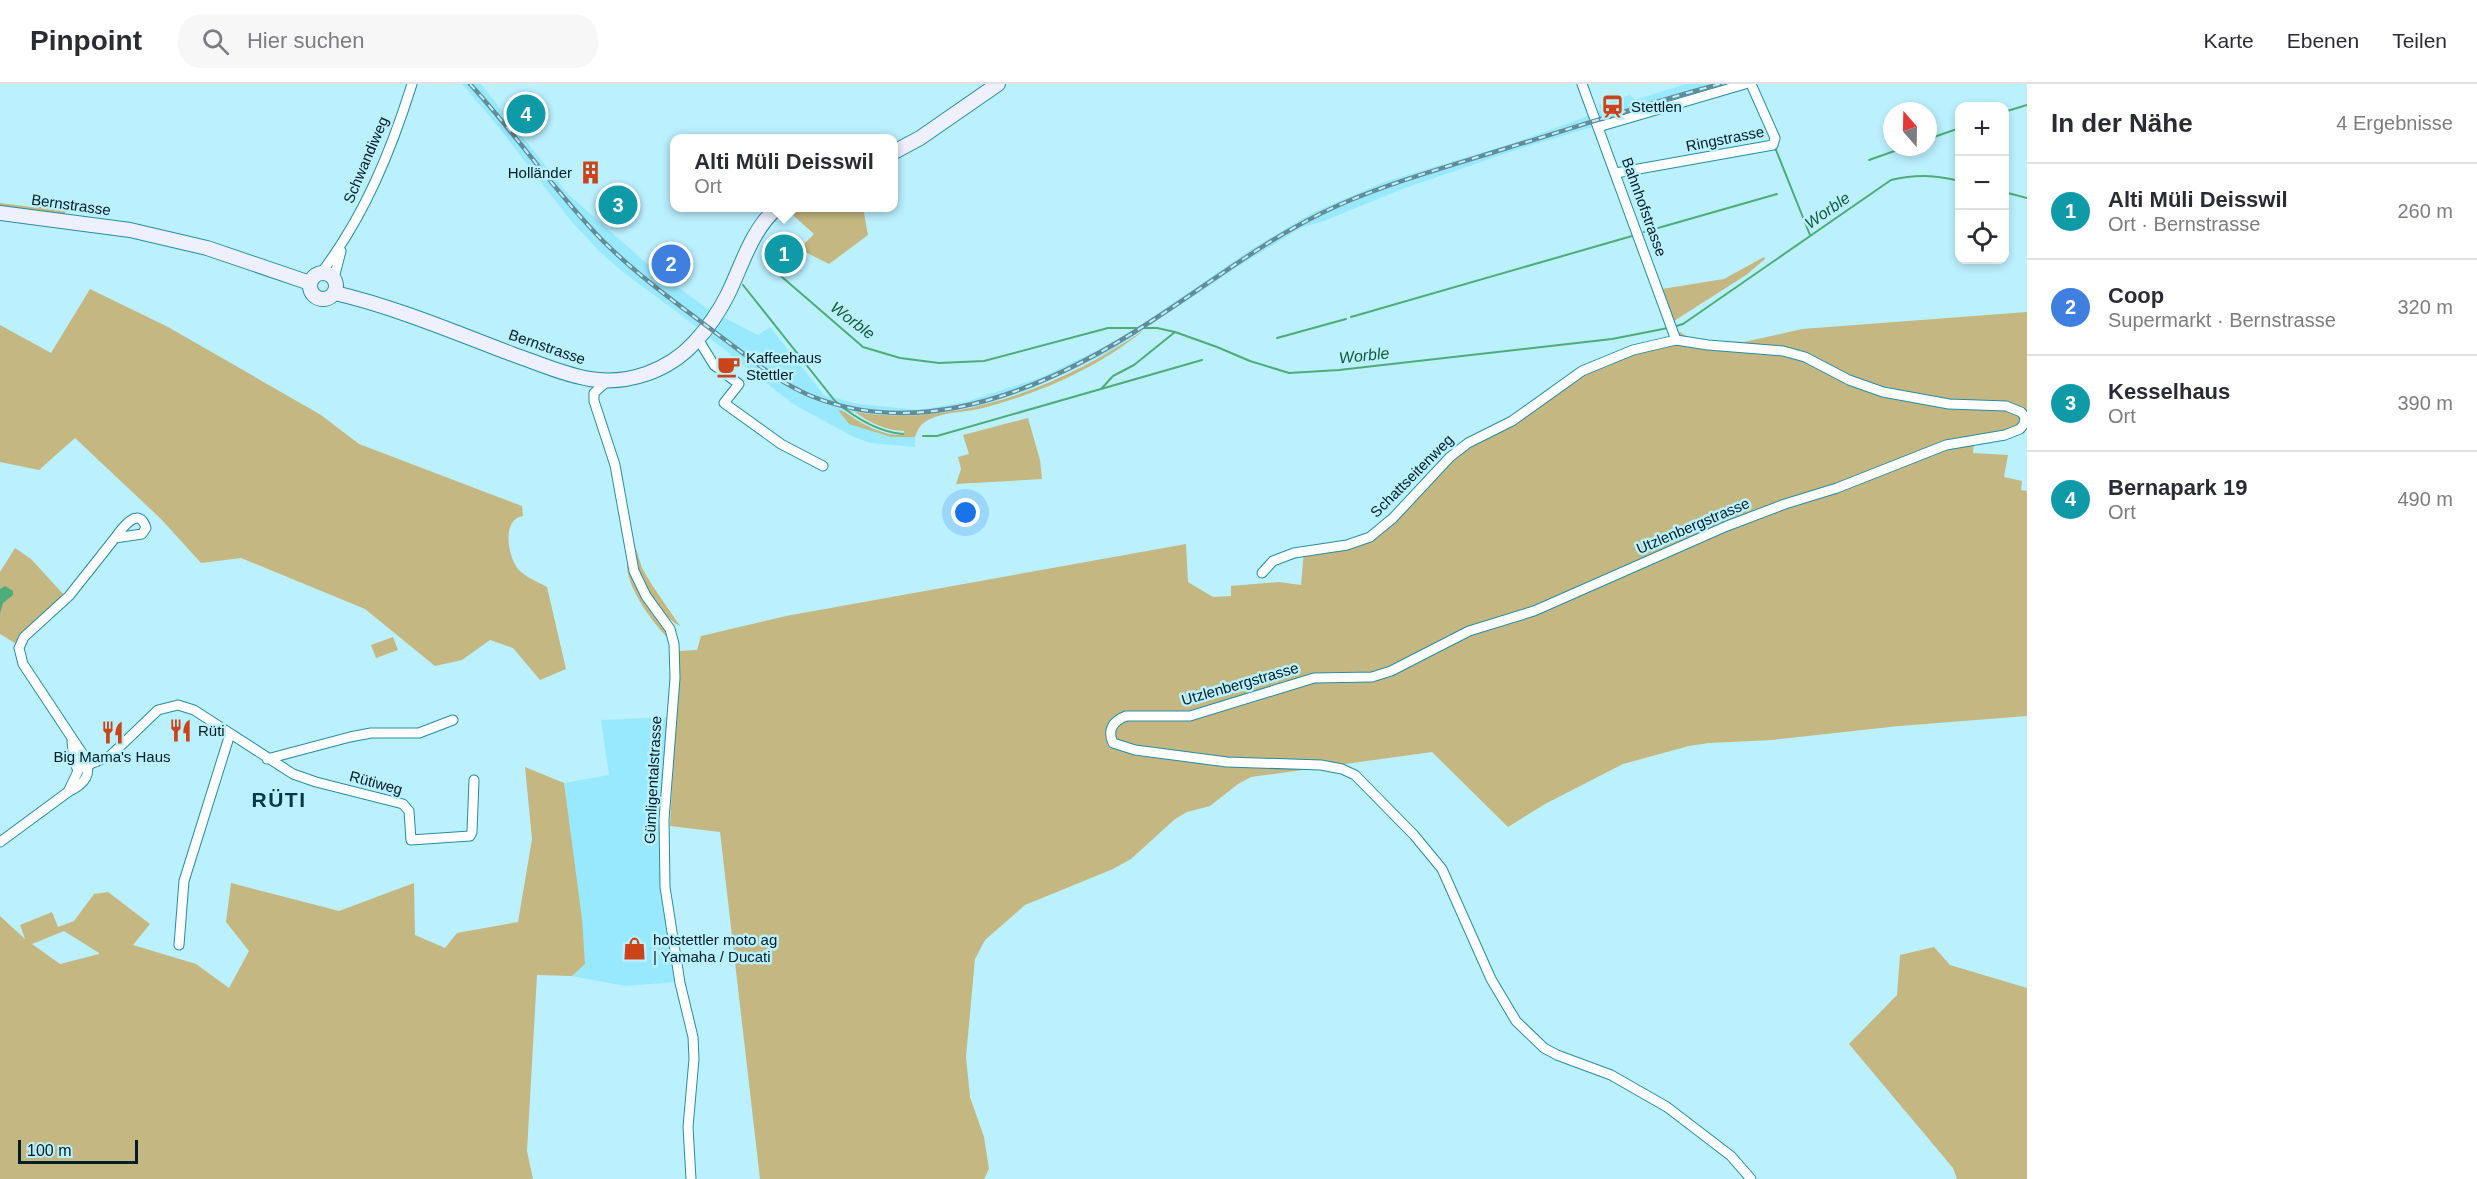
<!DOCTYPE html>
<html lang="de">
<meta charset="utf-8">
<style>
:root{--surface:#fff;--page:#f7f7f7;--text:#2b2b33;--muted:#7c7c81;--line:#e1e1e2;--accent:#ea580c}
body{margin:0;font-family:Arial,sans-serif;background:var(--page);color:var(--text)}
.controls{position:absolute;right:18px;top:18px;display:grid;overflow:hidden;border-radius:12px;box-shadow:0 3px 9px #0003}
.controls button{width:54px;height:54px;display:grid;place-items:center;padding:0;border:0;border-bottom:2px solid var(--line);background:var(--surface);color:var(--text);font:30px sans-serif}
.compass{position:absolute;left:1883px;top:18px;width:54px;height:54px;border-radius:50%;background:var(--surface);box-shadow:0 3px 9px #0003;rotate:340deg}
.scale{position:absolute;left:18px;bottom:15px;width:120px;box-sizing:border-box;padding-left:6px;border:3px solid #001e25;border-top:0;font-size:16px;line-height:21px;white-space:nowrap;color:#001e25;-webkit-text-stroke:4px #bbf0ff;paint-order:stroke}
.you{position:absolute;left:966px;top:429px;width:21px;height:21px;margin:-15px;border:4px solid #fff;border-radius:50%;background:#1a73e8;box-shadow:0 0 0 9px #1a73e833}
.badge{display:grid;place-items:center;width:39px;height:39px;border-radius:50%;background:var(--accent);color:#fff;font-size:20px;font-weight:700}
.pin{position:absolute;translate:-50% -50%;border:3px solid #fff;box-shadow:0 2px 6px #0006}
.popup{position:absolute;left:670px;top:50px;width:228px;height:78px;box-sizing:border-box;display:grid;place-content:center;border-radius:12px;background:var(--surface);filter:drop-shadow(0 2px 4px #0005);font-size:20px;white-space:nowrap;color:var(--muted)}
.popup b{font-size:22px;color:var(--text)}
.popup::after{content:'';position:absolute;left:50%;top:100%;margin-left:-12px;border:12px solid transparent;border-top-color:var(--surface)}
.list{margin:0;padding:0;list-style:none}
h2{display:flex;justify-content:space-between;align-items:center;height:78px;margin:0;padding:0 24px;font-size:26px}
h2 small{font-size:20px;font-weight:400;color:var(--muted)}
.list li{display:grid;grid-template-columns:39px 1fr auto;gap:18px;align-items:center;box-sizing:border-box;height:96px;padding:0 24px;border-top:2px solid var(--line)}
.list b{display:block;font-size:22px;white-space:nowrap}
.list p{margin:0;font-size:20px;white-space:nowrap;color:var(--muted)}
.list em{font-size:20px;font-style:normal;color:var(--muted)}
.icon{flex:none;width:33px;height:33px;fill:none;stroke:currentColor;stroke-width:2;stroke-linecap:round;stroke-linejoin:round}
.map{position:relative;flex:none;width:2027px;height:1095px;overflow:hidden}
header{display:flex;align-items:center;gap:36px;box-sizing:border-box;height:84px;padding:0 30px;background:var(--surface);border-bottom:2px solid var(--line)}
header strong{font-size:28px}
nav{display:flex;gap:33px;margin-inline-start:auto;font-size:21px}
.search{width:420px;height:54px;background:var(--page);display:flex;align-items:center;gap:15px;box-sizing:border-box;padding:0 21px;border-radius:24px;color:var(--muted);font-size:22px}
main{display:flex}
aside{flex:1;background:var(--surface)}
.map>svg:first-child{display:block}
.built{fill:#98e9fe}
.green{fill:#c4b781;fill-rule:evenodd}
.water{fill:#4dac77}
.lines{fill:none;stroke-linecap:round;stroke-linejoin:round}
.stream{stroke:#4dac77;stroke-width:2}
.minor-casing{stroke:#268ca3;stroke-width:11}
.secondary-casing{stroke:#268ca3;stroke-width:16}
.minor{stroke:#fff;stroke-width:9}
.secondary{stroke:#eef0fd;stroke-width:14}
.rail-casing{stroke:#628c98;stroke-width:4.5}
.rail{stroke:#bbf0ff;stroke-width:2;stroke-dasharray:7;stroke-linecap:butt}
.labels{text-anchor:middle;stroke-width:5;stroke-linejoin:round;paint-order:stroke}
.poi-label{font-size:15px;fill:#001e25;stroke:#bbf0ff;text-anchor:start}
.street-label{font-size:15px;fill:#001e25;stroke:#bbf0ff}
.water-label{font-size:16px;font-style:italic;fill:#135a37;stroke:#bbf0ff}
.district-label{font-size:21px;font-weight:bold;letter-spacing:1.5px;fill:#003944;stroke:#bbf0ff}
</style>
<header>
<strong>Pinpoint</strong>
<div class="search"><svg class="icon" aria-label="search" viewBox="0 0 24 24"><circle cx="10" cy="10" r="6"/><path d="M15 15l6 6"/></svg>Hier suchen</div>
<nav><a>Karte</a><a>Ebenen</a><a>Teilen</a></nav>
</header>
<main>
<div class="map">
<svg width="2027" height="1095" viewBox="0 0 2027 1095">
<rect width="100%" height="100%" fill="#bbf0ff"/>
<!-- built -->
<g class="built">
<path d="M 462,0 L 481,0 L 568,110 L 652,184 L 709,226 L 758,251 L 770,243 L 824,311 L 858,320 L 919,326 L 965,318 L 1042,293 L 1108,261 L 1141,241 L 1252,165 L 1314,128 L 1384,98 L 1514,59 L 1588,32 L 1600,26 L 1599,21 L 1630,11 L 1635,16 L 1686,0 L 1736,0 L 1516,66 L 1405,104 L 1321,138 L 1302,143 L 1245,178 L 1111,267 L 1031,305 L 987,320 L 933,331 L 882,332 L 838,326 L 866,345 L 877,349 L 891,353 L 915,353 L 915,363 L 870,359 L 852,352 L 793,320 L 677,228 L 623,188 L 601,169 L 571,137 L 496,40 Z"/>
<path d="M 669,633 L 662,687 L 661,741 L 676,898 L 625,902 L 572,892 L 585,880 L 564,699 L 609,691 L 601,636 Z"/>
</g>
<!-- green -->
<g class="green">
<path d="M 0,119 L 31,123 L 66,123 L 65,131 L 0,121 Z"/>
<path d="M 785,124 L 863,124 L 868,151 L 829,180 L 799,165 L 814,150 Z"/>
<path d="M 1764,173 L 1765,175 L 1746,191 L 1674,237 L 1662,205 L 1724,195 Z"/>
<path d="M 90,205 L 168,243 L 321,331 L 359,360 L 522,422 L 523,432 C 501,435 508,473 518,485 C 525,493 538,498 547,503 L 566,585 L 540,596 L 513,564 L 490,556 L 462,576 L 435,582 L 365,525 L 241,474 L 201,479 L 161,435 L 75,354 L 39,386 L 0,378 L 0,241 L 51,269 Z"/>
<path d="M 2027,228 L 2027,343 L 1974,358 L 1973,369 L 2008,371 L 2004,393 L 2022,397 L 2021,406 L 2027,407 L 2027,632 L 1899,642 L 1772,656 L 1709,659 L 1689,662 L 1623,680 L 1545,720 L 1508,743 L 1432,668 L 1251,693 L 1238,700 L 1210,722 L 1187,728 L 1175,735 L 1131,775 L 1113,785 L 1025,821 L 985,856 L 975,875 L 966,973 L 970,1013 L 984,1053 L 989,1085 L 984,1095 L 760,1095 L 720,748 L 670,742 L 679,567 L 697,566 L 701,552 L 786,532 L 1186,460 L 1188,498 L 1213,513 L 1231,512 L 1231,502 L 1279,498 L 1301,501 L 1304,466 L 1364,456 L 1450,373 L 1500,344 L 1582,287 L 1668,258 L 1680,248 L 1692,256 L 1744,258 L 1802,245 Z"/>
<path d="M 1144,246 C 1098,284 1040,309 983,324 C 965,329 941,327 925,338 C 920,341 917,347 915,353 L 891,353 L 849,340 L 838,326 C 846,327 849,331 855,335 C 868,343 887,352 903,351 L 904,347 C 887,347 868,338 855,328 C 957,344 1060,303 1144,246 Z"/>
<path d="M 1028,334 L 1040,376 L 1042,395 L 956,400 L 961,385 L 958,373 L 969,370 L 963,351 Z"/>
<path d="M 15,464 L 31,475 L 64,511 L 15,559 L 0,550 L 0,488 Z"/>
<path d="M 636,465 L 642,484 L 652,501 L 680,542 C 657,530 636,491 634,466 Z"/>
<path d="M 627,480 L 644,517 L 663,542 L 667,553 C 652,538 626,502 627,480 Z"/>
<path d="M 393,553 L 398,566 L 376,574 L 371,561 Z"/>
<path d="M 525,683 L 564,699 L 582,835 L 585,880 L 572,892 L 537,891 L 527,1067 L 533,1095 L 0,1095 L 0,832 L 25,855 L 20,841 L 52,828 L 58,843 L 74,837 L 94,810 L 108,808 L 150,840 L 133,861 L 196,880 L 229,904 L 249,867 L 226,838 L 231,799 L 339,827 L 414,799 L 415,851 L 445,864 L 457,849 L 518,838 L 532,755 ZM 64,847 L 99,869 L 99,870 L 60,880 L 32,860 Z"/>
<path d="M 1934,863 L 1950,881 L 2027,904 L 2027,1095 L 1957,1095 L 1953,1084 L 1849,960 L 1897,911 L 1900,871 Z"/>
</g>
<!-- water -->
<path class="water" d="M 5,502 L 13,507 L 13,511 L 3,519 L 0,529 L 0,505 Z"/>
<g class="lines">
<!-- stream -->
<g class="stream">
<path d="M 2004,28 L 2027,21"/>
<path d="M 1928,55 L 1960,44"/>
<path d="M 1776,66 L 1810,151"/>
<path d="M 1869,76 L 1906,63"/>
<path d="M 2004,108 L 2027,114"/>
<path d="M 1644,148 L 1777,110"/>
<path d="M 767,180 L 863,263 L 900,274 L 939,279 L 984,277 L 1108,244 L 1157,244 L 1175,248 L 1217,263 L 1250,277 L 1289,289 L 1339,286 L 1612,255 L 1668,244"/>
<path d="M 743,201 L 835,317 C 854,333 877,348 903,350"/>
<path d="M 1351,233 L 1632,152"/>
<path d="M 1673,243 L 1683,240 L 1891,96 C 1916,90 1935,91 1960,97"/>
<path d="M 1277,254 L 1346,235"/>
<path d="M 1102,304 L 1113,292 L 1134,281 L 1175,248"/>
<path d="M 923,352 L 937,352 L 1202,276"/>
</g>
<defs>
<g id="minor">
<path d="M 1582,0 L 1676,256"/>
<path d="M 1598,43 L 1745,0"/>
<path d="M 1616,89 L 1773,61 L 1775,54 L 1751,0"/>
<path d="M 321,189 C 364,133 391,67 412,0"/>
<path d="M 334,194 L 341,167"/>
<path d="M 698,255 L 714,281 L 739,300 L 724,319 L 781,360 L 823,382"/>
<path d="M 604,296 L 603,301 L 594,309 L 594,317 L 615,381 L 634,487 L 646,512 L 670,545 L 674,560 L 675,594 L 664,736 L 665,803 L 680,899 L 693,953 L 694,975 L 688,1043 L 691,1095"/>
<path d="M 1262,489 L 1273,477 L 1294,469 L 1347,461 L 1370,453 L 1393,434 L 1450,373 L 1468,359 L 1512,337 L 1582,287 L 1633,266 L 1676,256 L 1708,261 L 1783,267 L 1805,273 L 1849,296 L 1883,308 L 1949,320 L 2006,322 L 2021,328 L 2025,333"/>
<path d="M 267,675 L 350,653 L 371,649 L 419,649 L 453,636"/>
<path d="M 78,685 L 110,672 L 158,626 L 178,621 L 194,626 L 293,690 L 316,698 L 403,720 L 409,727 L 411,756 L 470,752 L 472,748 L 474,696"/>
<path d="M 68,708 L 78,687 L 74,676 L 72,657"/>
<path d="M 0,758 L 68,708 C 85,700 93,690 84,672 L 23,580 L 19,564 L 24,553 L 69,512 L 115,454 L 142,450 L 146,444 C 139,421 122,444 115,454"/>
<path d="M 179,861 L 184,797 L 230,650"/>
<path d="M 1751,1095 L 1731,1072 L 1667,1023 L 1611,991 L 1557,971 L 1544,964 L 1516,937 L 1491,895 L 1442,785 L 1414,751 L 1355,691 L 1342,685 L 1321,681 L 1227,678 L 1135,666 L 1113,659 C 1107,646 1113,637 1126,632 L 1190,632 L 1314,594 L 1372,593 L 1391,587 L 1469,547 L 1534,527 L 1727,442 L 1785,420 L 1837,404 L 1946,361 L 2005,351 L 2020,345 L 2024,340 L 2025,333"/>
</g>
<g id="secondary">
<path d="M 894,68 L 920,54 L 998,0"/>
<path d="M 0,129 L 130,146 L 207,164 L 310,199"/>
<circle cx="323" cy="202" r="13"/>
<path d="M 335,209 C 395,223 454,248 512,270 C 538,279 564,291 590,295 C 628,301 668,287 694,259 C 708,244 719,228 728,210 C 742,181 752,145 777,124"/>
</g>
</defs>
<!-- minor casing -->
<use href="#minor" class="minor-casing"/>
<!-- secondary casing -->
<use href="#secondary" class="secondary-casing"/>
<!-- minor -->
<use href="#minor" class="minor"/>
<!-- secondary -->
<use href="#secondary" class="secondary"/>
<defs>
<path id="rail" d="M 470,0 C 516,50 554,107 602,156 C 638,192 680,222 720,252 C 750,274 777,298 811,312 C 928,359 1056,300 1153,236 C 1215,196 1271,151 1339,121 C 1392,98 1449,82 1504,65 C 1576,43 1648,19 1720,0"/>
</defs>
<!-- rail casing -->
<use href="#rail" class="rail-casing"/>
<!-- rail -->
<use href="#rail" class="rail"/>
</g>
<!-- icons -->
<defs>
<symbol id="station-bare" viewBox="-9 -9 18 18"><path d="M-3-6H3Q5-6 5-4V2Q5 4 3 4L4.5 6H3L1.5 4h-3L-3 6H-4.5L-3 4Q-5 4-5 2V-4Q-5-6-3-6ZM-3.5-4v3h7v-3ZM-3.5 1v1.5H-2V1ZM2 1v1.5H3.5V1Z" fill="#cb4318" stroke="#bbf0ff" stroke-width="2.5" paint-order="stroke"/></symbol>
<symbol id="building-bare" viewBox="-9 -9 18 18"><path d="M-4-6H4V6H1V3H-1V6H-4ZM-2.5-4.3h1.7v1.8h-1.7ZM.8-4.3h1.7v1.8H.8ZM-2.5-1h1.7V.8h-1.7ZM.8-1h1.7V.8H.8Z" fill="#cb4318" stroke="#bbf0ff" stroke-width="2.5" paint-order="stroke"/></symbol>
<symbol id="cafe-bare" viewBox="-9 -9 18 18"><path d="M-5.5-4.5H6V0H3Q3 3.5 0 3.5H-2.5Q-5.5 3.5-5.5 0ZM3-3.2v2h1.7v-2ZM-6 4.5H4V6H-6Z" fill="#cb4318" stroke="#bbf0ff" stroke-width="2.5" paint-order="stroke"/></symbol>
<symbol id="restaurant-bare" viewBox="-9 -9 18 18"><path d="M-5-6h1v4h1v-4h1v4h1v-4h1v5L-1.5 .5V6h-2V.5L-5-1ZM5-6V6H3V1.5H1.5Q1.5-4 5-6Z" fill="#cb4318" stroke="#bbf0ff" stroke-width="2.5" paint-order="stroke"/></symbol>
<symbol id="shop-bare" viewBox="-9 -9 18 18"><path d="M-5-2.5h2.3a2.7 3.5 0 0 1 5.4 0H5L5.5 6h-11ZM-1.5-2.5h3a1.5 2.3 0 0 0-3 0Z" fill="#cb4318" stroke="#bbf0ff" stroke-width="2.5" paint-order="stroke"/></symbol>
</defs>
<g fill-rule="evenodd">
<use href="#station-bare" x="1596" y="6" width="33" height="33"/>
<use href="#building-bare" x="574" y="72" width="33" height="33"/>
<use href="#cafe-bare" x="712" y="266" width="33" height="33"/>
<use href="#restaurant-bare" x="164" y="630" width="33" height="33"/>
<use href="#restaurant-bare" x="96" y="632" width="33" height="33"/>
<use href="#shop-bare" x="618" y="848" width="33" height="33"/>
</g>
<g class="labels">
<!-- poi labels -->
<g class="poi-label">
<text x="1631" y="28">Stettlen</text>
<text x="572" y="94" text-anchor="end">Holländer</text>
<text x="746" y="279">Kaffeehaus<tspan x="746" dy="17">Stettler</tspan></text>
<text x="198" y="652">Rüti</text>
<text x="112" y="678" text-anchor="middle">Big Mama's Haus</text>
<text x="653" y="861">hotstettler moto ag<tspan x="653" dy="17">| Yamaha / Ducati</tspan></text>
</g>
<!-- street labels -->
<g class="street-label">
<text transform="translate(1725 55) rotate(-11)" y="5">Ringstrasse</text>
<text transform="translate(366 76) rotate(-67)" y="5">Schwandiweg</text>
<text transform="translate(71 121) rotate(8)" y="5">Bernstrasse</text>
<text transform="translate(1644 123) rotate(70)" y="5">Bahnhofstrasse</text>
<text transform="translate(547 263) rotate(19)" y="5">Bernstrasse</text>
<text transform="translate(1412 392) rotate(-45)" y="5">Schattseitenweg</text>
<text transform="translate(1693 442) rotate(-23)" y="5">Utzlenbergstrasse</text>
<text transform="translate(1240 600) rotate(-16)" y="5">Utzlenbergstrasse</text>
<text transform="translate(653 696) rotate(-87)" y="5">Gümligentalstrasse</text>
<text transform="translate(376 699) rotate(15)" y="5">Rütiweg</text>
</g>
<!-- water labels -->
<g class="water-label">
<text transform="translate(1827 126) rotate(-35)" y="6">Worble</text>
<text transform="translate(853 236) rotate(37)" y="6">Worble</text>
<text transform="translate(1364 271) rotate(-6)" y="6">Worble</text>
</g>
<!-- district labels -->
<g class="district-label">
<text x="279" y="723">RÜTI</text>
</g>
</g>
</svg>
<div class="controls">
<button>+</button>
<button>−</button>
<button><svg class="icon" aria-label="locate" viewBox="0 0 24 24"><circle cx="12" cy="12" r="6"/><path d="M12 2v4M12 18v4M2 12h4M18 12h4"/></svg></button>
</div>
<svg class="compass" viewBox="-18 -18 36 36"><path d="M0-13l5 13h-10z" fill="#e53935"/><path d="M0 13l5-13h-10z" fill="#7c7c81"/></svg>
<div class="scale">100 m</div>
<div class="you"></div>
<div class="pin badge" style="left:784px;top:170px;background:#0f9aa8">1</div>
<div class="popup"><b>Alti Müli Deisswil</b>Ort</div>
<div class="pin badge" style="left:671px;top:180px;background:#3f7fe0">2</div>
<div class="pin badge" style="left:618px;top:121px;background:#0f9aa8">3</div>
<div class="pin badge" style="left:526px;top:30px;background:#0f9aa8">4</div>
</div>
<aside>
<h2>In der Nähe<small>4 Ergebnisse</small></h2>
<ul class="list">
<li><span class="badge" style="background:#0f9aa8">1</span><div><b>Alti Müli Deisswil</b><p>Ort · Bernstrasse</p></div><em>260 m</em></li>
<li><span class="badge" style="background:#3f7fe0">2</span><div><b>Coop</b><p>Supermarkt · Bernstrasse</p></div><em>320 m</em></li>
<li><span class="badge" style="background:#0f9aa8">3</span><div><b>Kesselhaus</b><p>Ort</p></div><em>390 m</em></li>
<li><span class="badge" style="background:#0f9aa8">4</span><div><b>Bernapark 19</b><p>Ort</p></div><em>490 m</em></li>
</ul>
</aside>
</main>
